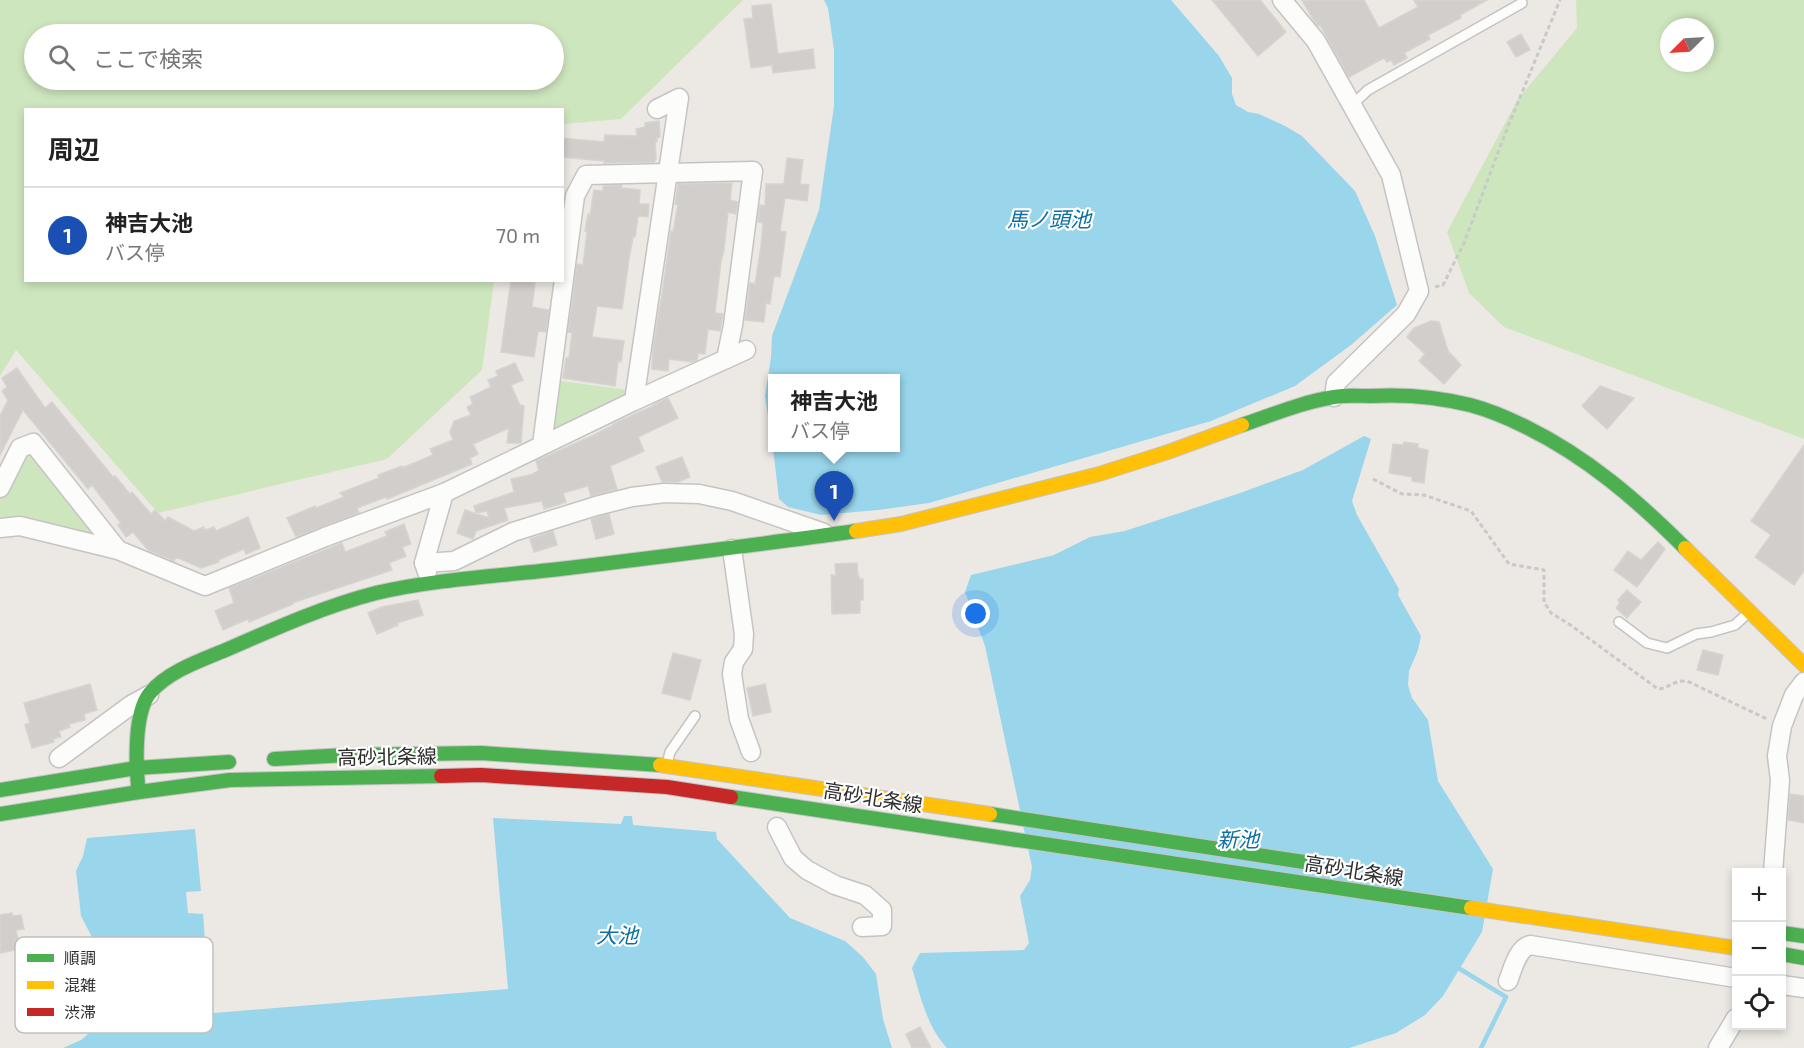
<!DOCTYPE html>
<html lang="ja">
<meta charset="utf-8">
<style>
:root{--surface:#fff;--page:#f2f2f2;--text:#222;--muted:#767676;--line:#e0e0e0;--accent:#0b8043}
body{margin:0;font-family:"Exo 2","Noto Sans JP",sans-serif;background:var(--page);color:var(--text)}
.controls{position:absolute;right:18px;bottom:18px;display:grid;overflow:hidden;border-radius:0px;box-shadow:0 3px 9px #0003}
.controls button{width:54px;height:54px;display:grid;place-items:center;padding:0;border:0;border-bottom:2px solid var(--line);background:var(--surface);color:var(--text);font:30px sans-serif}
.compass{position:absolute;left:1660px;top:18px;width:54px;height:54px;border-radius:50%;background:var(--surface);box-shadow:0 3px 9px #0003;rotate:246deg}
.you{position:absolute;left:976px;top:614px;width:21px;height:21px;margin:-15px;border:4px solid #fff;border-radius:50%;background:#1a73e8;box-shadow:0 0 0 9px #1a73e833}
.badge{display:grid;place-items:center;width:39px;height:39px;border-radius:50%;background:var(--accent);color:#fff;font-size:20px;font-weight:700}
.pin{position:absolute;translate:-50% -50px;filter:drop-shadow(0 2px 3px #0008)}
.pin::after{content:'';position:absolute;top:32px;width:21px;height:18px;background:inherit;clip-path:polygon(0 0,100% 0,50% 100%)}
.popup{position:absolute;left:768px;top:374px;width:132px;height:78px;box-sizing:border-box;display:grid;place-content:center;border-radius:0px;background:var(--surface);filter:drop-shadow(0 2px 4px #0005);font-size:20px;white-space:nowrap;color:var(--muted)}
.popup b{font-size:22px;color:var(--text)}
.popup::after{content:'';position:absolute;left:50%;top:100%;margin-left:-12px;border:12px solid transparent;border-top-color:var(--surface)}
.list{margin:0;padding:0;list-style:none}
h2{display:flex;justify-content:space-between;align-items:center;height:78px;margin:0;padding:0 24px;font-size:26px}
h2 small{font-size:20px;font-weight:400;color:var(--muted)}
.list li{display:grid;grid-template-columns:39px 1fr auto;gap:18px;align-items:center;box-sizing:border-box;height:96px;padding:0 24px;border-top:2px solid var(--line)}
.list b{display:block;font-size:22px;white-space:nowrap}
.list p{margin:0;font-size:20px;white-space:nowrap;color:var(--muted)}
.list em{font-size:20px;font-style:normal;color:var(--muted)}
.icon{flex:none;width:33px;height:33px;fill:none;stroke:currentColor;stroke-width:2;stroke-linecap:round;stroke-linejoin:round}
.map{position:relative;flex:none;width:1804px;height:1048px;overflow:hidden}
.search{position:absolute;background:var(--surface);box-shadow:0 3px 9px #0003;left:24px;top:24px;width:540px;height:66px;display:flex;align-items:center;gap:15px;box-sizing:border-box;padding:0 21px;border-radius:33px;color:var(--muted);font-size:22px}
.panel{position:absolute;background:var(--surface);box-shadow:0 3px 9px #0003;left:24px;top:108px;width:540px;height:174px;border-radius:0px}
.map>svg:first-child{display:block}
.green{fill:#cee6be;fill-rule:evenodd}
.water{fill:#99d6ec}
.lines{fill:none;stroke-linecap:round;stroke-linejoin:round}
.stream{stroke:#99d6ec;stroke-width:4.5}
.building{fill:#d1cecb;stroke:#d7d4d0;stroke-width:1.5}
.lane-casing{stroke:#c5c4c5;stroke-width:12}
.street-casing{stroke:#c5c4c5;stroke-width:21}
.fast-casing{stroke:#c5c4c5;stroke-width:16}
.slow-casing{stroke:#c5c4c5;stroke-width:16}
.jam-casing{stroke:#c5c4c5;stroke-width:16}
.path{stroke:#c9c9c8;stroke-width:3;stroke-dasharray:4.5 3;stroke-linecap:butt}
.lane{stroke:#fcfcfb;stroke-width:9}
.street{stroke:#fcfcfb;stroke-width:18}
.fast{stroke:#4caf50;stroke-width:14}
.slow{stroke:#ffc107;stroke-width:14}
.jam{stroke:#c62828;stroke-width:14}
.labels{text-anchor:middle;stroke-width:4.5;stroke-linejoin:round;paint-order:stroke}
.street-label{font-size:20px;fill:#2e2e2e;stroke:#fff}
.water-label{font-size:21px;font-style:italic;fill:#0d6fa3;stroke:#fff}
.key{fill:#fff;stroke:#c0c0c0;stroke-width:1.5}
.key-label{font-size:16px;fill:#2e2e2e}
</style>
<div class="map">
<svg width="1804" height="1048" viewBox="0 0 1804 1048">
<rect width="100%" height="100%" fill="#ece8e4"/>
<!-- green -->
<g class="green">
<path d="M 0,0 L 743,0 L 621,119 L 563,124 L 562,110 L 26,110 L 26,280 L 494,281 L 482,370 L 387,459 L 158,513 L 16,350 L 0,376 ZM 34,34 L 554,34 L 554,80 L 34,80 Z"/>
<path d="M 1576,0 L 1804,0 L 1804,439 L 1504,327 L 1469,293 L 1447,232 L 1518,99 L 1577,28 ZM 1669,27 L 1705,27 L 1705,63 L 1669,63 Z"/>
<path d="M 555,380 L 627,390 L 623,400 L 618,403 L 616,399 L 608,402 L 610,406 L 559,430 L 550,422 Z"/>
<path d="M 33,454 L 93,527 L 88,534 L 0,520 L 0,498 L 24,456 Z"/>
</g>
<!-- water -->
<g class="water">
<path d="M 824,0 L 1171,0 L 1219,56 L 1232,78 L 1232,94 L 1236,105 L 1248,112 L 1259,114 L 1285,126 L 1302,136 L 1355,191 L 1375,236 L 1397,305 L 1351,345 L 1295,386 L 1211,421 L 929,503 L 878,510 L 821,515 L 788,507 L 779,499 L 773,448 L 896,448 L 896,378 L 772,378 L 772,443 L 765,396 L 771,357 L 772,336 L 819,210 L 834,106 L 834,50 L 828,8 Z"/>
<path d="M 1364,436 L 1371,439 L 1352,501 L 1357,515 L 1399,589 L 1398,595 L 1421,636 L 1418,650 L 1409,671 L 1408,685 L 1412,698 L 1428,720 L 1438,781 L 1493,869 L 1482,932 L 1443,996 L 1425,1015 L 1396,1033 L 1349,1048 L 947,1048 C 927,1027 920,995 912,968 L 920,953 L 1024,950 L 1029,943 L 1020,896 L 1030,880 L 1032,867 L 985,646 L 965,592 L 971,575 L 1054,555 L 1090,537 L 1125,531 L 1243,492 L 1303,470 Z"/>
<path d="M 624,816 L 632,816 L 633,825 L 716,832 L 717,839 L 790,918 L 845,941 L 863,957 L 876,974 L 883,1019 L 892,1048 L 63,1048 L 81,1040 L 103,1021 L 107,1002 L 94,941 L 81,916 L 76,871 L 83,856 L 87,838 L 195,829 L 201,891 L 186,892 L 188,913 L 203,914 L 210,1007 L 214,1013 L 508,989 L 493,818 L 621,824 Z"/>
</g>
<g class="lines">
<!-- stream -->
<path class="stream" d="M 1460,969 L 1506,997 L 1481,1048"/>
</g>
<!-- building -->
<g class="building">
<path d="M 1212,0 L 1260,0 L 1286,32 L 1258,56 Z"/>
<path d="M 1302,0 L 1364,0 L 1379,28 L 1418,7 L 1414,0 L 1487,0 L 1460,15 L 1461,18 L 1428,35 L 1430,39 L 1404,53 L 1407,58 L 1394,65 L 1391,60 L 1387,62 L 1384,58 L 1349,77 L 1320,25 L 1318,26 L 1313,19 Z"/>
<path d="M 771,4 L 778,54 L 813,49 L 815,68 L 773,73 L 772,65 L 751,68 L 744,19 L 753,18 L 752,6 Z"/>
<path d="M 1521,34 L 1530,50 L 1516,57 L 1507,42 Z"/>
<path d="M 659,121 L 660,137 L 657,138 L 657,142 L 655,142 L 656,159 L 654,162 L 604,163 L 604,161 L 562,157 L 562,138 L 604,142 L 605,135 L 637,136 L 636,129 L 645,127 L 645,123 Z"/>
<path d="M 787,158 L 803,160 L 800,184 L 809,185 L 807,201 L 785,198 L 780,231 L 786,232 L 780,277 L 774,276 L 770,304 L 766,303 L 764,322 L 745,320 L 750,283 L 755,284 L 761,246 L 763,223 L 758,222 L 760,205 L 765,206 L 766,184 L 784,184 Z"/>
<path d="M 732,183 L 730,200 L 738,202 L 736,214 L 728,212 L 724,250 L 721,261 L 715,313 L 723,314 L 720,331 L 708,329 L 705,354 L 698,353 L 697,360 L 692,362 L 669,359 L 668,371 L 652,369 L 653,348 L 663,288 L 671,231 L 673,232 L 678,205 L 675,204 L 678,184 Z"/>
<path d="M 622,185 L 621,188 L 640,190 L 639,204 L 649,204 L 648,217 L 638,216 L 635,237 L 633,237 L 629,259 L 622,309 L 597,306 L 592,337 L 624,341 L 621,362 L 618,361 L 615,386 L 563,378 L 566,358 L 569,358 L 572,333 L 568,332 L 577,264 L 583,265 L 587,232 L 585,231 L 588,214 L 590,215 L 594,190 L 603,191 L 603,186 Z"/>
<path d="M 511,280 L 534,280 L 533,282 L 535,283 L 532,307 L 549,310 L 546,332 L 538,331 L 534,357 L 501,352 Z"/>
<path d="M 1431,321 L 1439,322 L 1448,351 L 1461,365 L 1444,384 L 1419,361 L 1425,354 L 1407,337 L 1414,328 Z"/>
<path d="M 515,363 L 523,380 L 511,385 L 520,405 L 524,406 L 521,443 L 507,443 L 509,428 L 473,444 L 478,454 L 470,458 L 472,464 L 387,499 L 386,497 L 357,508 L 359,513 L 296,537 L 287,518 L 315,506 L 316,508 L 344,497 L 340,493 L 379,478 L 378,475 L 402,466 L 402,468 L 433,455 L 430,449 L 453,440 L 450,432 L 454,421 L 471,415 L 467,407 L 473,404 L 470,397 L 491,387 L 488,380 L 498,376 L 496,371 Z"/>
<path d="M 17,368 L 45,408 L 52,402 L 113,477 L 115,476 L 130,494 L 132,492 L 151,514 L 155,510 L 165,521 L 168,517 L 194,531 L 204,527 L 205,530 L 214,527 L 216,531 L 248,517 L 260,548 L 246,554 L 244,549 L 218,560 L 219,562 L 201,568 L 176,557 L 174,561 L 148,550 L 133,532 L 126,537 L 118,525 L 121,523 L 92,485 L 88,489 L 23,410 L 0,455 L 0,416 L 8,400 L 2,391 L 7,387 L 2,378 Z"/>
<path d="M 1600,386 L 1634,398 L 1607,429 L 1582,406 Z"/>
<path d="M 668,398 L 678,418 L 638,437 L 644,451 L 610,466 L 617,489 L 591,496 L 588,486 L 563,493 L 566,502 L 544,509 L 542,501 L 504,508 L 508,520 L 476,531 L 473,539 L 457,533 L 465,510 L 489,518 L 487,511 L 476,513 L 474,506 L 514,492 L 511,479 L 534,474 L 534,473 L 539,471 L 536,461 L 594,435 L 613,425 L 613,424 L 653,406 L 653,405 Z"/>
<path d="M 1404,442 L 1418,444 L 1418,448 L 1428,450 L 1424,483 L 1412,481 L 1412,477 L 1389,473 L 1393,444 L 1403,445 Z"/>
<path d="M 1804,445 L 1804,571 L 1794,585 L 1755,557 L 1771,535 L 1751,521 Z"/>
<path d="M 682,457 L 690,477 L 678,482 L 662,482 L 656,467 Z"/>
<path d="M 609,514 L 614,534 L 596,539 L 591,519 Z"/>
<path d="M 404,524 L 411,544 L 402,547 L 406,556 L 389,563 L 392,570 L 292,603 L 293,604 L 249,622 L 248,619 L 223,630 L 215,611 L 234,603 L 229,588 L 342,543 L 345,552 L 387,536 L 385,532 Z"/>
<path d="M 553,531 L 557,545 L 534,552 L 530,539 Z"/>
<path d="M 1658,542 L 1665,549 L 1637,587 L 1614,570 L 1628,551 L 1641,560 Z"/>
<path d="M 857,563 L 858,576 L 859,576 L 859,579 L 863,579 L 863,600 L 860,600 L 860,613 L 832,614 L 831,575 L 836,575 L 835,564 Z"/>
<path d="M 1627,590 L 1641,602 L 1627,618 L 1616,608 L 1620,603 L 1618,600 Z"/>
<path d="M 418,600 L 423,615 L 397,623 L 398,625 L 377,634 L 368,613 L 382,607 Z"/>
<path d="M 1703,650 L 1723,655 L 1718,675 L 1697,670 Z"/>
<path d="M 673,653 L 701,660 L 690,700 L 662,693 Z"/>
<path d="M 90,684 L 97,710 L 84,714 L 85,720 L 69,724 L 70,727 L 59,731 L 61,737 L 53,739 L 54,742 L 32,748 L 25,725 L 30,723 L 24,703 Z"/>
<path d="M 765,684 L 771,712 L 753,716 L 747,688 Z"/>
<path d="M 1790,794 L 1804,796 L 1804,823 L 1788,820 Z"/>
<path d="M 12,913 L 13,916 L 21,915 L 24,929 L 16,930 L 20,949 L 0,953 L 0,915 Z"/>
<path d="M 67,939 L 70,961 L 72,960 L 74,977 L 70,977 L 72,994 L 49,997 L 43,964 L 47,964 L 44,942 Z"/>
<path d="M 920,1027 L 931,1048 L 912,1048 L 906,1034 Z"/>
</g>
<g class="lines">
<defs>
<g id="lane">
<path d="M 1352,105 L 1368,90 L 1522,3"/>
<path d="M 1619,622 L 1647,643 L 1667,648 L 1696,634 L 1711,632 L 1735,625 L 1749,612"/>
<path d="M 668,760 L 670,752 L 695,716"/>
</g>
<g id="street">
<path d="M 1282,0 L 1316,41 L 1391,175 L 1419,291 L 1406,314 L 1336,383 L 1334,397"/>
<path d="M 726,359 L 746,350"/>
<path d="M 634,401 L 679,98 L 657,109"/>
<path d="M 0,488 L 20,448 L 33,443 L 118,550"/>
<path d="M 0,528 L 20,526 L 118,550 L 205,586 L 325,537 L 444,493 L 634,401 L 726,359 L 733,325 L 753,171 L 586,175 L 575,196 L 542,445"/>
<path d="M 732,549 L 744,634 L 743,649 L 734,662 L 732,674 L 739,719 L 751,752"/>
<path d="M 424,563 L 454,561 L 513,532 L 596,506 L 632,497 L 664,493 L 699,494 L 732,501 L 824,533"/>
<path d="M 427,572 L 424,563 L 444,493"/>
<path d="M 59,758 L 131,705 L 149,695"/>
<path d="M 777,827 L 793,858 L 807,870 L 835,885 L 865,895 L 882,910 L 882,926 L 862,927"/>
<path d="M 1773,872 L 1780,780 L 1777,756 L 1782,726 L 1794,695 L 1804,682"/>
<path d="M 1508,981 C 1513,969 1517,949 1530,945 L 1736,978"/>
<path d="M 1782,985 L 1804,988"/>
<path d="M 1718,1048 L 1736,1018"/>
</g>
<g id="fast">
<path d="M 1242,425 C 1272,415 1302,402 1334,397 C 1346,395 1358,396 1370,396 C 1404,394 1438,397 1470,405 C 1489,410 1508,418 1526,427 C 1587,457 1637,500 1685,548"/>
<path d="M 274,759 L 346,755 L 481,753 L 660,765"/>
<path d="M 138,786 C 136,762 134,712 150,693 C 168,671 202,660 228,649 C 276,628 325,606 376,593 C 436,579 499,576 560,569 C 659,557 758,545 856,531"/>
<path d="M 0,790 L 136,768 L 229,762"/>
<path d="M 731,797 L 1471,908"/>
<path d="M 0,814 L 139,792 L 230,780 L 441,776"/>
<path d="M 990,814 L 1304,862"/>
<path d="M 1782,933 L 1804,936"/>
<path d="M 1782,954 L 1804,958"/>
</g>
<g id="slow">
<path d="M 856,531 L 901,524 L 1099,474 L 1168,452 L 1242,425"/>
<path d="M 1685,548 L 1804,665"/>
<path d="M 660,765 L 990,814"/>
<path d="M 1471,908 L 1736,948"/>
</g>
<path id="jam" d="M 441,776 L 481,775 L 667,787 L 731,797"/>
</defs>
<!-- lane casing -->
<use href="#lane" class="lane-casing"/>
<!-- street casing -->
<use href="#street" class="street-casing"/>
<!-- fast casing -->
<use href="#fast" class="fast-casing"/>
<!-- slow casing -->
<use href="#slow" class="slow-casing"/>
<!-- jam casing -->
<use href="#jam" class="jam-casing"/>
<!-- path -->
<g class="path">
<path d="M 1435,287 L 1443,285 L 1464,243 L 1505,134 L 1560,0"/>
<path d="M 1373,479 L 1402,494 L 1424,495 L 1471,511 L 1509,564 L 1544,570 L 1544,602 L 1551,613 L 1569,624 L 1658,689 C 1670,688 1673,680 1687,681 L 1767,719"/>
</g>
<!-- lane -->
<use href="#lane" class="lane"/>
<!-- street -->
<use href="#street" class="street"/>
<!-- fast -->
<use href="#fast" class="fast"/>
<!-- slow -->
<use href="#slow" class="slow"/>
<!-- jam -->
<use href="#jam" class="jam"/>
</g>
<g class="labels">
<!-- street labels -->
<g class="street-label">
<text transform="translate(387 757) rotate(-1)" y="7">高砂北条線</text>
<text transform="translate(873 798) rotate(9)" y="7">高砂北条線</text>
<text transform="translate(1354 871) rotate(9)" y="7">高砂北条線</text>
</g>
<!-- water labels -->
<g class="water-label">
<text x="1049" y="227">馬ノ頭池</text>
<text x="1238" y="847">新池</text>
<text x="617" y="943">大池</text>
</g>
</g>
<!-- legend -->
<rect x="15" y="937" width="198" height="96" rx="9" class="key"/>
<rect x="27" y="954" width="27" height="8" fill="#4caf50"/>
<rect x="27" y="981" width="27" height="8" fill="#ffc107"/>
<rect x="27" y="1008" width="27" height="8" fill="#c62828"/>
<g class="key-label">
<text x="64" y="964">順調</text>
<text x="64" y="991">混雑</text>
<text x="64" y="1018">渋滞</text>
</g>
</svg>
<div class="controls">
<button>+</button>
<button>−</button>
<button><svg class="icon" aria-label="locate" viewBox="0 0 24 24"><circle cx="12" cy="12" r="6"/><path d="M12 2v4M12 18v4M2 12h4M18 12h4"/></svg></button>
</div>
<svg class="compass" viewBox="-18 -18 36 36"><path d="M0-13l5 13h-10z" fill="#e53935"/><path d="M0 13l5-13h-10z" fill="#767676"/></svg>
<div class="you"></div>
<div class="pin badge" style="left:834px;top:521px;background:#1a4fb4">1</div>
<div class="popup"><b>神吉大池</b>バス停</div>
<div class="search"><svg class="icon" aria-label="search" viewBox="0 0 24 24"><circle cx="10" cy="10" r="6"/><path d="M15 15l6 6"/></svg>ここで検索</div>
<section class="panel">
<h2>周辺<small></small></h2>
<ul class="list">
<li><span class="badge" style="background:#1a4fb4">1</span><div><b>神吉大池</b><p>バス停</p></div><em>70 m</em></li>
</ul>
</section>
</div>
